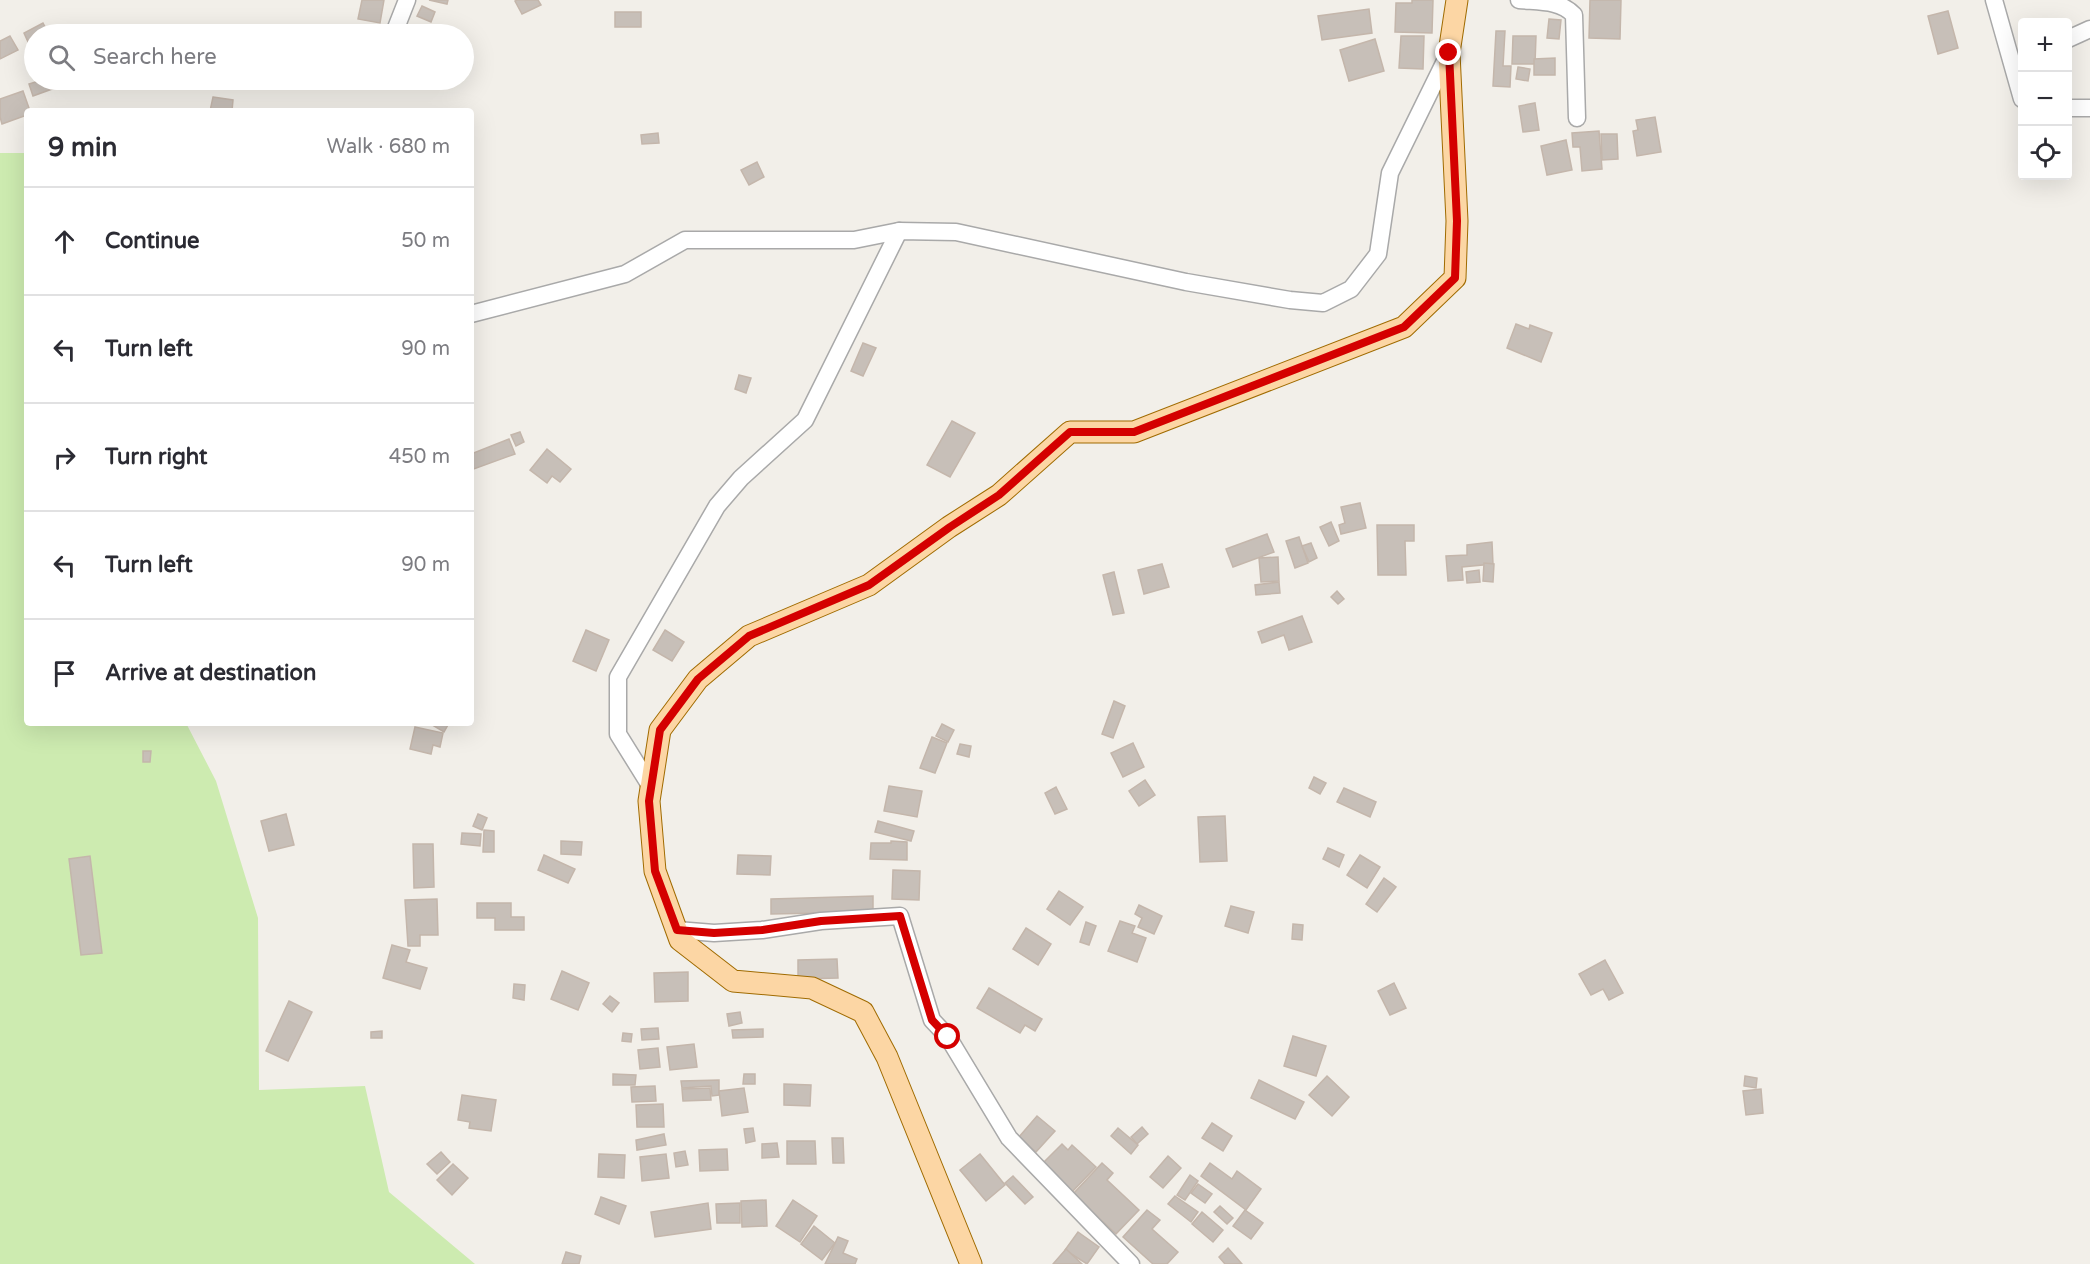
<!DOCTYPE html>
<meta charset="utf-8">
<style>
:root{--surface:#fff;--page:#f7f7f7;--text:#2b2b33;--muted:#7c7c81;--line:#e1e1e2}
body{margin:0;font-family:"Varela Round",sans-serif;background:var(--page);color:var(--text)}
.controls{position:absolute;right:18px;top:18px;display:grid;overflow:hidden;border-radius:6px;box-shadow:0 6px 24px #0002}
.controls button{width:54px;height:54px;display:grid;place-items:center;padding:0;border:0;border-bottom:2px solid var(--line);background:var(--surface);color:var(--text);font:30px sans-serif}
.stop{position:absolute;width:18px;height:18px;margin:-14px;border:4px solid #d40000;border-radius:50%;background:#fff}
.stop.end{background:#d40000;border-color:#fff;box-shadow:0 2px 6px #0008}
.list{margin:0;padding:0;list-style:none}
h2{display:flex;justify-content:space-between;align-items:center;height:78px;margin:0;padding:0 24px;font-size:26px}
h2 small{font-size:20px;font-weight:400;color:var(--muted)}
.list li{display:grid;grid-template-columns:39px 1fr auto;gap:18px;align-items:center;box-sizing:border-box;height:108px;padding:0 24px;border-top:2px solid var(--line)}
.list b{display:block;font-size:22px;white-space:nowrap}
.list em{font-size:20px;font-style:normal;color:var(--muted)}
.icon{flex:none;width:33px;height:33px;fill:none;stroke:currentColor;stroke-width:2;stroke-linecap:round;stroke-linejoin:round}
.map{position:relative;flex:none;width:2090px;height:1264px;overflow:hidden}
.search{position:absolute;background:var(--surface);box-shadow:0 6px 24px #0002;left:24px;top:24px;width:450px;height:66px;display:flex;align-items:center;gap:15px;box-sizing:border-box;padding:0 21px;border-radius:33px;color:var(--muted);font-size:22px}
.panel{position:absolute;background:var(--surface);box-shadow:0 6px 24px #0002;left:24px;top:108px;width:450px;height:618px;border-radius:6px}
.map>svg:first-child{display:block}
.grass{fill:#cdebb0}
.building{fill:#c7bfb8;stroke:#c4b6ab;stroke-width:1.5}
.lines{fill:none;stroke-linecap:round;stroke-linejoin:round}
.minor-casing{stroke:#a9a9a9;stroke-width:19}
.major-casing{stroke:#a06b00;stroke-width:23}
.minor{stroke:#fff;stroke-width:16}
.major{stroke:#fcd6a4;stroke-width:21}
.route{stroke:#d40000;stroke-width:8}
</style>
<div class="map">
<svg width="2090" height="1264" viewBox="0 0 2090 1264">
<rect width="100%" height="100%" fill="#f2efe9"/>
<!-- grass -->
<path class="grass" d="M 0,153 L 27,153 L 27,723 L 186,723 L 216,781 L 258,918 L 259,1090 L 365,1086 L 389,1192 L 475,1264 L 0,1264 Z"/>
<!-- building -->
<g class="building">
<path d="M 362,0 L 384,0 L 380,23 L 358,19 Z"/>
<path d="M 429,0 L 448,0 L 447,4 Z"/>
<path d="M 517,0 L 538,0 L 541,5 L 522,14 L 515,1 Z"/>
<path d="M 1412,0 L 1433,0 L 1432,33 L 1395,32 L 1396,3 L 1412,3 Z"/>
<path d="M 1590,0 L 1621,0 L 1620,39 L 1589,38 Z"/>
<path d="M 422,6 L 435,12 L 431,22 L 417,16 Z"/>
<path d="M 1369,9 L 1372,33 L 1322,40 L 1318,16 Z"/>
<path d="M 1948,11 L 1958,48 L 1938,54 L 1928,16 Z"/>
<rect x="615" y="12" width="26" height="15"/>
<path d="M 1549,19 L 1561,20 L 1559,39 L 1547,38 Z"/>
<path d="M 43,23 L 49,34 L 34,34 L 34,55 L 24,33 Z"/>
<path d="M 82,31 L 111,34 L 82,34 Z"/>
<path d="M 1496,31 L 1505,31 L 1503,66 L 1511,66 L 1510,87 L 1493,86 Z"/>
<path d="M 10,36 L 18,50 L 0,59 L 0,41 Z"/>
<path d="M 1401,36 L 1424,36 L 1423,69 L 1399,68 Z"/>
<path d="M 1513,36 L 1536,36 L 1535,64 L 1512,64 Z"/>
<path d="M 1375,39 L 1384,71 L 1349,81 L 1340,50 Z"/>
<path d="M 1555,58 L 1555,75 L 1534,75 L 1534,59 Z"/>
<path d="M 1518,67 L 1530,69 L 1528,81 L 1516,79 Z"/>
<path d="M 42,80 L 52,80 L 55,88 L 33,96 L 29,84 Z"/>
<path d="M 206,80 L 232,80 L 229,88 Z"/>
<path d="M 23,91 L 30,111 L 27,111 L 27,115 L 2,124 L 0,117 L 0,99 Z"/>
<path d="M 213,97 L 233,100 L 232,111 L 210,111 Z"/>
<path d="M 1535,103 L 1539,130 L 1523,132 L 1519,106 Z"/>
<path d="M 1655,117 L 1661,152 L 1637,156 L 1633,131 L 1638,130 L 1636,120 Z"/>
<path d="M 1599,131 L 1602,169 L 1582,171 L 1580,147 L 1573,147 L 1572,133 Z"/>
<path d="M 658,133 L 659,143 L 642,144 L 641,135 Z"/>
<path d="M 1601,134 L 1617,134 L 1618,159 L 1602,160 Z"/>
<path d="M 1566,140 L 1572,170 L 1547,175 L 1541,146 Z"/>
<path d="M 757,162 L 764,177 L 749,185 L 741,170 Z"/>
<path d="M 1516,324 L 1529,329 L 1530,325 L 1552,333 L 1541,362 L 1507,348 Z"/>
<path d="M 863,343 L 876,348 L 863,376 L 851,371 Z"/>
<path d="M 739,375 L 751,378 L 746,393 L 735,389 Z"/>
<path d="M 952,421 L 975,433 L 950,477 L 927,465 Z"/>
<path d="M 520,432 L 524,442 L 516,446 L 511,435 Z"/>
<path d="M 509,439 L 515,454 L 471,470 L 471,454 Z"/>
<path d="M 547,449 L 571,469 L 560,482 L 552,476 L 547,483 L 530,470 Z"/>
<path d="M 1360,503 L 1366,528 L 1341,534 L 1339,525 L 1345,523 L 1341,507 Z"/>
<path d="M 1331,522 L 1339,541 L 1329,546 L 1320,527 Z"/>
<path d="M 1377,525 L 1414,525 L 1414,541 L 1405,541 L 1406,575 L 1378,575 Z"/>
<path d="M 1267,534 L 1274,552 L 1233,567 L 1226,549 Z"/>
<path d="M 1299,537 L 1308,563 L 1295,568 L 1286,541 Z"/>
<path d="M 1492,542 L 1493,564 L 1462,567 L 1463,580 L 1448,581 L 1446,556 L 1467,555 L 1467,545 Z"/>
<path d="M 1311,543 L 1317,558 L 1309,562 L 1302,546 Z"/>
<path d="M 1278,557 L 1279,581 L 1261,582 L 1259,558 Z"/>
<path d="M 1484,563 L 1494,564 L 1493,582 L 1483,581 Z"/>
<path d="M 1162,564 L 1169,587 L 1144,594 L 1138,570 Z"/>
<path d="M 1479,570 L 1480,582 L 1467,583 L 1466,572 Z"/>
<path d="M 1114,572 L 1124,613 L 1113,615 L 1103,575 Z"/>
<path d="M 1279,582 L 1280,593 L 1256,595 L 1255,585 Z"/>
<path d="M 1337,591 L 1344,599 L 1338,604 L 1331,597 Z"/>
<path d="M 1302,616 L 1312,642 L 1289,650 L 1284,635 L 1262,643 L 1258,632 Z"/>
<path d="M 586,630 L 609,640 L 596,671 L 573,661 Z"/>
<path d="M 665,630 L 684,642 L 672,661 L 653,650 Z"/>
<path d="M 1114,701 L 1125,706 L 1113,738 L 1102,734 Z"/>
<path d="M 429,723 L 449,723 L 444,732 Z"/>
<path d="M 942,724 L 954,730 L 948,742 L 936,736 Z"/>
<path d="M 415,727 L 443,733 L 440,747 L 433,745 L 431,754 L 410,749 Z"/>
<path d="M 932,737 L 947,743 L 935,773 L 920,768 Z"/>
<path d="M 1133,743 L 1144,767 L 1123,777 L 1111,753 Z"/>
<path d="M 960,744 L 971,746 L 969,757 L 957,754 Z"/>
<path d="M 143,751 L 151,751 L 150,762 L 143,762 Z"/>
<path d="M 1314,777 L 1326,783 L 1320,794 L 1309,788 Z"/>
<path d="M 1145,780 L 1155,795 L 1139,806 L 1129,791 Z"/>
<path d="M 889,786 L 922,791 L 917,817 L 884,811 Z"/>
<path d="M 1056,787 L 1067,809 L 1055,814 L 1045,793 Z"/>
<path d="M 1344,788 L 1376,802 L 1370,817 L 1337,802 Z"/>
<path d="M 286,814 L 294,845 L 269,851 L 261,821 Z"/>
<path d="M 478,814 L 487,818 L 482,830 L 473,826 Z"/>
<path d="M 1225,816 L 1227,861 L 1200,862 L 1198,817 Z"/>
<path d="M 878,821 L 914,831 L 911,841 L 875,832 Z"/>
<path d="M 484,830 L 494,831 L 494,852 L 483,852 Z"/>
<path d="M 462,833 L 481,834 L 480,846 L 461,844 Z"/>
<path d="M 561,841 L 582,842 L 581,855 L 561,854 Z"/>
<path d="M 891,841 L 907,842 L 907,860 L 870,859 L 871,843 L 891,843 Z"/>
<path d="M 413,844 L 433,844 L 434,887 L 414,888 Z"/>
<path d="M 1328,848 L 1344,855 L 1339,867 L 1323,859 Z"/>
<path d="M 544,855 L 575,869 L 568,883 L 538,870 Z"/>
<path d="M 738,855 L 771,856 L 770,875 L 737,874 Z"/>
<path d="M 1360,855 L 1380,867 L 1367,888 L 1347,875 Z"/>
<path d="M 90,856 L 102,953 L 81,955 L 69,859 Z"/>
<path d="M 893,870 L 920,871 L 919,900 L 892,899 Z"/>
<path d="M 1384,878 L 1396,887 L 1377,912 L 1366,904 Z"/>
<path d="M 1059,891 L 1083,907 L 1070,925 L 1047,909 Z"/>
<path d="M 873,896 L 873,912 L 771,914 L 771,899 Z"/>
<path d="M 437,899 L 438,935 L 420,935 L 420,946 L 408,946 L 405,900 Z"/>
<path d="M 477,903 L 511,903 L 511,917 L 524,917 L 524,930 L 495,930 L 495,918 L 477,918 Z"/>
<path d="M 1139,905 L 1162,916 L 1154,934 L 1138,927 L 1142,918 L 1135,914 Z"/>
<path d="M 1231,906 L 1254,912 L 1248,933 L 1225,926 Z"/>
<path d="M 1120,921 L 1135,926 L 1132,933 L 1146,938 L 1137,962 L 1108,951 Z"/>
<path d="M 1086,922 L 1096,926 L 1089,945 L 1080,942 Z"/>
<path d="M 1293,924 L 1303,925 L 1302,940 L 1292,939 Z"/>
<path d="M 1026,928 L 1051,944 L 1038,965 L 1013,949 Z"/>
<path d="M 392,945 L 410,950 L 406,962 L 427,968 L 420,989 L 383,978 Z"/>
<path d="M 837,959 L 838,978 L 798,979 L 798,960 Z"/>
<path d="M 1605,960 L 1623,993 L 1609,1000 L 1603,989 L 1591,995 L 1579,974 Z"/>
<path d="M 562,971 L 589,983 L 578,1010 L 551,999 Z"/>
<path d="M 688,972 L 688,1001 L 655,1002 L 654,973 Z"/>
<path d="M 1394,983 L 1406,1008 L 1390,1015 L 1378,991 Z"/>
<path d="M 514,984 L 525,985 L 524,1000 L 513,998 Z"/>
<path d="M 989,988 L 1042,1019 L 1035,1031 L 1025,1025 L 1020,1033 L 977,1008 Z"/>
<path d="M 610,996 L 619,1003 L 612,1012 L 603,1004 Z"/>
<path d="M 289,1001 L 312,1012 L 288,1061 L 266,1051 Z"/>
<path d="M 740,1012 L 742,1023 L 729,1026 L 727,1014 Z"/>
<path d="M 658,1028 L 659,1039 L 642,1040 L 641,1029 Z"/>
<path d="M 763,1029 L 763,1037 L 733,1038 L 732,1030 Z"/>
<path d="M 382,1031 L 382,1038 L 371,1038 L 371,1032 Z"/>
<path d="M 623,1033 L 632,1034 L 631,1042 L 622,1041 Z"/>
<path d="M 1293,1036 L 1326,1046 L 1316,1076 L 1284,1066 Z"/>
<path d="M 694,1044 L 697,1067 L 670,1070 L 667,1047 Z"/>
<path d="M 658,1048 L 660,1067 L 640,1069 L 638,1050 Z"/>
<path d="M 613,1074 L 636,1075 L 635,1085 L 613,1085 Z"/>
<path d="M 744,1074 L 755,1074 L 755,1084 L 743,1084 Z"/>
<path d="M 1327,1076 L 1349,1097 L 1332,1116 L 1309,1095 Z"/>
<path d="M 1745,1076 L 1757,1078 L 1756,1088 L 1744,1086 Z"/>
<path d="M 719,1080 L 719,1095 L 712,1096 L 711,1086 L 682,1088 L 681,1081 Z"/>
<path d="M 1259,1080 L 1304,1102 L 1295,1119 L 1251,1098 Z"/>
<path d="M 784,1084 L 811,1085 L 810,1106 L 784,1105 Z"/>
<path d="M 655,1086 L 656,1101 L 632,1102 L 631,1087 Z"/>
<path d="M 710,1088 L 711,1100 L 683,1101 L 682,1089 Z"/>
<path d="M 744,1088 L 748,1112 L 722,1116 L 719,1091 Z"/>
<path d="M 1761,1089 L 1763,1113 L 1746,1115 L 1743,1091 Z"/>
<path d="M 462,1095 L 496,1100 L 491,1131 L 469,1128 L 470,1122 L 458,1120 Z"/>
<path d="M 663,1104 L 664,1127 L 637,1127 L 636,1105 Z"/>
<path d="M 1037,1116 L 1055,1131 L 1036,1152 L 1019,1137 Z"/>
<path d="M 1212,1123 L 1232,1136 L 1223,1151 L 1202,1138 Z"/>
<path d="M 1142,1127 L 1148,1134 L 1137,1144 L 1131,1137 Z"/>
<path d="M 753,1128 L 755,1141 L 746,1143 L 744,1129 Z"/>
<path d="M 1118,1128 L 1138,1145 L 1131,1154 L 1111,1136 Z"/>
<path d="M 664,1134 L 666,1145 L 637,1150 L 636,1140 Z"/>
<path d="M 832,1138 L 843,1138 L 844,1163 L 833,1163 Z"/>
<path d="M 787,1141 L 815,1141 L 816,1164 L 787,1164 Z"/>
<path d="M 777,1143 L 779,1157 L 762,1158 L 762,1144 Z"/>
<path d="M 1062,1144 L 1068,1150 L 1072,1145 L 1096,1167 L 1072,1192 L 1042,1164 Z"/>
<path d="M 727,1149 L 728,1170 L 700,1171 L 699,1150 Z"/>
<path d="M 685,1151 L 688,1165 L 676,1167 L 674,1153 Z"/>
<path d="M 441,1152 L 450,1162 L 437,1174 L 427,1164 Z"/>
<path d="M 599,1154 L 625,1155 L 624,1178 L 598,1177 Z"/>
<path d="M 666,1154 L 669,1178 L 642,1181 L 640,1157 Z"/>
<path d="M 980,1154 L 1005,1185 L 986,1201 L 960,1170 Z"/>
<path d="M 1168,1156 L 1181,1168 L 1163,1188 L 1150,1177 Z"/>
<path d="M 1102,1163 L 1113,1173 L 1107,1180 L 1139,1210 L 1116,1234 L 1073,1194 Z"/>
<path d="M 1210,1163 L 1232,1179 L 1237,1171 L 1261,1189 L 1246,1210 L 1201,1176 Z"/>
<path d="M 453,1164 L 468,1178 L 452,1195 L 437,1180 Z"/>
<path d="M 1190,1175 L 1198,1181 L 1185,1200 L 1177,1195 Z"/>
<path d="M 1013,1176 L 1033,1197 L 1025,1204 L 1005,1183 Z"/>
<path d="M 1198,1184 L 1212,1194 L 1205,1203 L 1191,1193 Z"/>
<path d="M 1175,1196 L 1198,1212 L 1191,1222 L 1168,1204 Z"/>
<path d="M 601,1197 L 626,1206 L 619,1224 L 595,1214 Z"/>
<path d="M 766,1200 L 767,1226 L 742,1227 L 741,1201 Z"/>
<path d="M 793,1200 L 817,1216 L 800,1242 L 776,1226 Z"/>
<path d="M 708,1203 L 711,1229 L 655,1237 L 651,1212 Z"/>
<path d="M 740,1203 L 740,1223 L 717,1223 L 716,1204 Z"/>
<path d="M 1220,1206 L 1233,1218 L 1227,1224 L 1214,1212 Z"/>
<path d="M 1147,1210 L 1160,1220 L 1152,1229 L 1178,1252 L 1167,1264 L 1153,1264 L 1123,1237 Z"/>
<path d="M 1245,1210 L 1263,1223 L 1251,1239 L 1233,1226 Z"/>
<path d="M 1202,1212 L 1223,1230 L 1213,1242 L 1192,1224 Z"/>
<path d="M 814,1226 L 835,1243 L 822,1260 L 801,1244 Z"/>
<path d="M 1078,1232 L 1099,1247 L 1087,1264 L 1065,1250 Z"/>
<path d="M 838,1237 L 848,1241 L 843,1253 L 857,1259 L 855,1264 L 825,1264 Z"/>
<path d="M 1228,1248 L 1242,1264 L 1225,1264 L 1219,1257 Z"/>
<path d="M 1066,1249 L 1082,1264 L 1053,1264 Z"/>
<path d="M 566,1252 L 581,1256 L 579,1264 L 562,1264 Z"/>
</g>
<g class="lines">
<defs>
<g id="minor">
<path d="M 1519,0 C 1538,2 1560,0 1574,15 L 1577,118"/>
<path d="M 1994,0 L 2022,99"/>
<path d="M 396,28 L 407,0"/>
<path d="M 2068,39 L 2090,29"/>
<path d="M 2068,108 L 2090,108"/>
<path d="M 471,314 L 625,274 L 685,240 L 854,240 L 899,231 L 956,232 L 1186,282 L 1290,300 L 1323,303 L 1351,289 L 1378,254 L 1390,173 L 1449,53"/>
<path d="M 651,787 L 618,734 L 618,677 L 717,506 L 741,478 L 805,420 L 899,231"/>
<path d="M 677,930 L 714,933 L 762,930 L 821,921 L 900,916 L 932,1020 L 948,1037 L 1009,1138 L 1131,1264"/>
</g>
<path id="major" d="M 971,1264 L 887,1057 L 863,1012 L 812,988 L 733,981 L 680,940 L 655,871 L 649,801 L 660,730 L 698,679 L 749,636 L 869,585 L 949,527 L 999,495 L 1070,432 L 1134,432 L 1404,327 L 1455,278 L 1457,221 L 1449,53 L 1457,0"/>
</defs>
<!-- minor casing -->
<use href="#minor" class="minor-casing"/>
<!-- major casing -->
<use href="#major" class="major-casing"/>
<!-- minor -->
<use href="#minor" class="minor"/>
<!-- major -->
<use href="#major" class="major"/>
</g>
<g class="lines">
<!-- route -->
<path class="route" d="M 948,1037 L 932,1020 L 900,916 L 821,921 L 762,930 L 714,933 L 677,930 L 655,871 L 649,801 L 660,730 L 698,679 L 749,636 L 869,585 L 950,527 L 999,495 L 1070,432 L 1134,432 L 1404,327 L 1455,278 L 1457,221 L 1449,53"/>
</g>
</svg>
<div class="controls">
<button>+</button>
<button>−</button>
<button><svg class="icon" aria-label="locate" viewBox="0 0 24 24"><circle cx="12" cy="12" r="6"/><path d="M12 2v4M12 18v4M2 12h4M18 12h4"/></svg></button>
</div>
<div class="stop" style="left:948px;top:1037px"></div>
<div class="stop end" style="left:1449px;top:53px"></div>
<div class="search"><svg class="icon" aria-label="search" viewBox="0 0 24 24"><circle cx="10" cy="10" r="6"/><path d="M15 15l6 6"/></svg>Search here</div>
<section class="panel">
<h2>9 min<small>Walk · 680 m</small></h2>
<ul class="list">
<li><svg class="icon" aria-label="ahead" viewBox="0 0 24 24"><path d="M12 20V5M6 11l6-6 6 6"/></svg><div><b>Continue</b></div><em>50 m</em></li>
<li><svg class="icon" aria-label="left" viewBox="0 0 24 24"><path d="M17 20v-9H6M10 6l-5 5 5 5"/></svg><div><b>Turn left</b></div><em>90 m</em></li>
<li><svg class="icon" aria-label="right" viewBox="0 0 24 24"><path d="M7 20v-9h11M14 6l5 5-5 5"/></svg><div><b>Turn right</b></div><em>450 m</em></li>
<li><svg class="icon" aria-label="left" viewBox="0 0 24 24"><path d="M17 20v-9H6M10 6l-5 5 5 5"/></svg><div><b>Turn left</b></div><em>90 m</em></li>
<li><svg class="icon" aria-label="arrive" viewBox="0 0 24 24"><path d="M6 21V4h12l-3 4 3 4H6"/></svg><div><b>Arrive at destination</b></div></li>
</ul>
</section>
</div>
